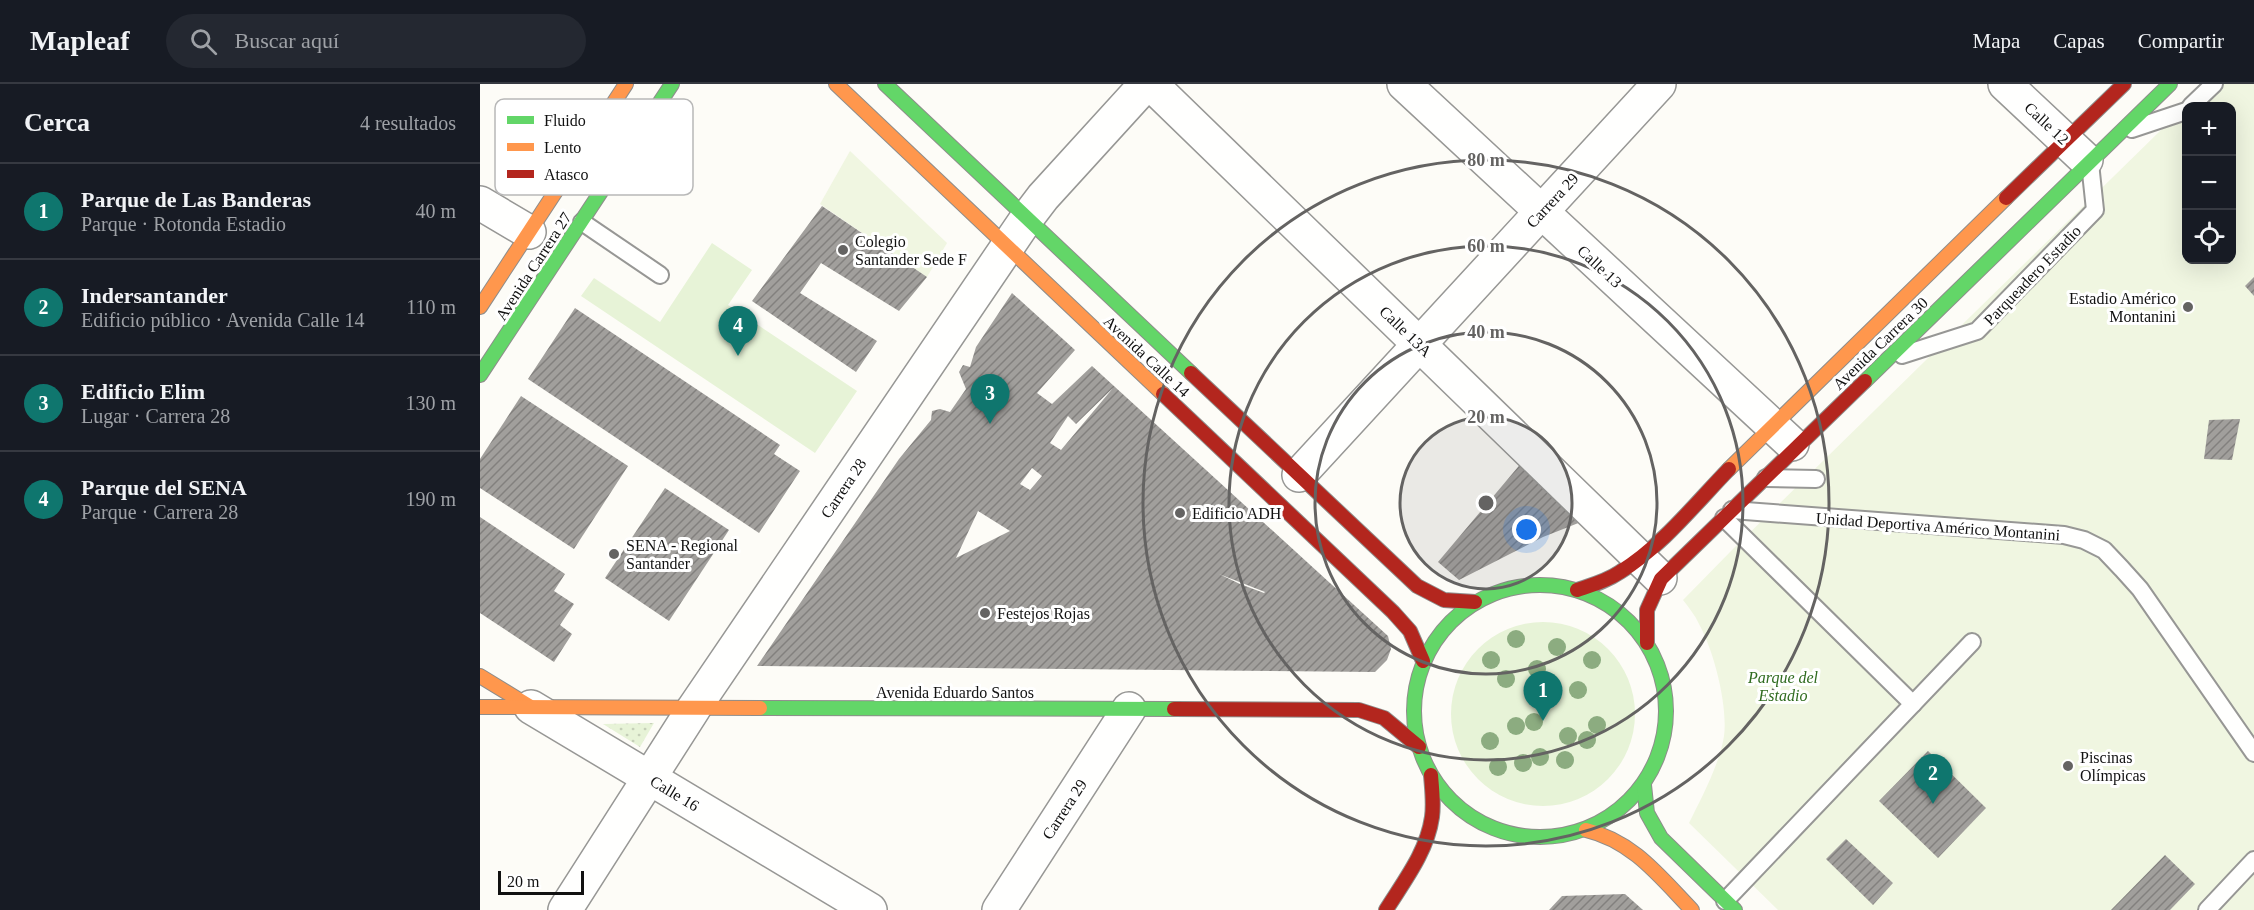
<!DOCTYPE html>
<html lang="es">
<meta charset="utf-8">
<style>
:root{--surface:#171b24;--page:#242831;--text:#f1f3f6;--muted:#9ea1a6;--line:#363941;--accent:#0f766e}
body{margin:0;font-family:Georgia,serif;background:var(--page);color:var(--text)}
.controls{position:absolute;right:18px;top:18px;display:grid;overflow:hidden;border-radius:12px;box-shadow:0 6px 24px #0002}
.controls button{width:54px;height:54px;display:grid;place-items:center;padding:0;border:0;border-bottom:2px solid var(--line);background:var(--surface);color:var(--text);font:30px sans-serif}
.scale{position:absolute;left:18px;bottom:15px;width:86px;box-sizing:border-box;padding-left:6px;border:3px solid #111;border-top:0;font-size:16px;line-height:21px;white-space:nowrap;color:#111;-webkit-text-stroke:4px #fff;paint-order:stroke}
.you{position:absolute;left:1047px;top:446px;width:21px;height:21px;margin:-15px;border:4px solid #fff;border-radius:50%;background:#1a73e8;box-shadow:0 0 0 9px #1a73e833}
.badge{display:grid;place-items:center;width:39px;height:39px;border-radius:50%;background:var(--accent);color:#fff;font-size:20px;font-weight:700}
.pin{position:absolute;translate:-50% -50px;filter:drop-shadow(0 2px 3px #0008)}
.pin::after{content:'';position:absolute;top:32px;width:21px;height:18px;background:inherit;clip-path:polygon(0 0,100% 0,50% 100%)}
.list{margin:0;padding:0;list-style:none}
h2{display:flex;justify-content:space-between;align-items:center;height:78px;margin:0;padding:0 24px;font-size:26px}
h2 small{font-size:20px;font-weight:400;color:var(--muted)}
.list li{display:grid;grid-template-columns:39px 1fr auto;gap:18px;align-items:center;box-sizing:border-box;height:96px;padding:0 24px;border-top:2px solid var(--line)}
.list b{display:block;font-size:22px;white-space:nowrap}
.list p{margin:0;font-size:20px;white-space:nowrap;color:var(--muted)}
.list em{font-size:20px;font-style:normal;color:var(--muted)}
.icon{flex:none;width:33px;height:33px;fill:none;stroke:currentColor;stroke-width:2;stroke-linecap:round;stroke-linejoin:round}
.map{position:relative;flex:none;width:1774px;height:826px;overflow:hidden}
header{display:flex;align-items:center;gap:36px;box-sizing:border-box;height:84px;padding:0 30px;background:var(--surface);border-bottom:2px solid var(--line)}
header strong{font-size:28px}
nav{display:flex;gap:33px;margin-inline-start:auto;font-size:21px}
.search{width:420px;height:54px;background:var(--page);display:flex;align-items:center;gap:15px;box-sizing:border-box;padding:0 21px;border-radius:33px;color:var(--muted);font-size:22px}
main{display:flex}
aside{flex:1;background:var(--surface)}
.map>svg:first-child{display:block}
.grass{fill:url(#grass-dots)}
.park{fill:#e7f3d7}
.pitch{fill:#f0f6e1;fill-rule:evenodd}
.building{fill:url(#building-hatch);fill-rule:evenodd}
.lines{fill:none;stroke-linecap:round;stroke-linejoin:round}
.lane-casing{stroke:#979795;stroke-width:20}
.street-casing{stroke:#979795;stroke-width:36}
.fast-casing{stroke:#8e8d8b;stroke-width:16}
.slow-casing{stroke:#8e8d8b;stroke-width:16}
.jam-casing{stroke:#8e8d8b;stroke-width:16}
.lane{stroke:#fffffe;stroke-width:16}
.street{stroke:#fffffe;stroke-width:33}
.fast{stroke:#63d668;stroke-width:14}
.slow{stroke:#ff974d;stroke-width:14}
.jam{stroke:#b3261e;stroke-width:14}
.tree{fill:#8cac80}
.ring{fill:none;stroke:#646362;stroke-width:3}
.poi-dot{fill:#646362;stroke:#fff;stroke-width:2}
.labels{text-anchor:middle;stroke-width:6;stroke-linejoin:round;paint-order:stroke}
.street-label{font-size:16px;fill:#111;stroke:#fff}
.poi-label{font-size:16px;fill:#111;stroke:#fff;text-anchor:start}
.park-label{font-size:16px;font-style:italic;fill:#2f6b1f;stroke:#fff}
.key{fill:#fff;stroke:#b8b8b8;stroke-width:1.5}
.key-label{font-size:16px;fill:#111}
.centre{fill:#646362;stroke:#fff;stroke-width:3}
.ring-label{font-size:18px;text-anchor:middle;font-weight:bold;fill:#646362;stroke:#fff;stroke-width:6;stroke-linejoin:round;paint-order:stroke}
</style>
<header>
<strong>Mapleaf</strong>
<div class="search"><svg class="icon" aria-label="search" viewBox="0 0 24 24"><circle cx="10" cy="10" r="6"/><path d="M15 15l6 6"/></svg>Buscar aquí</div>
<nav><a>Mapa</a><a>Capas</a><a>Compartir</a></nav>
</header>
<main>
<aside>
<h2>Cerca<small>4 resultados</small></h2>
<ul class="list">
<li><span class="badge">1</span><div><b>Parque de Las Banderas</b><p>Parque · Rotonda Estadio</p></div><em>40 m</em></li>
<li><span class="badge">2</span><div><b>Indersantander</b><p>Edificio público · Avenida Calle 14</p></div><em>110 m</em></li>
<li><span class="badge">3</span><div><b>Edificio Elim</b><p>Lugar · Carrera 28</p></div><em>130 m</em></li>
<li><span class="badge">4</span><div><b>Parque del SENA</b><p>Parque · Carrera 28</p></div><em>190 m</em></li>
</ul>
</aside>
<div class="map">
<svg width="1774" height="826" viewBox="0 0 1774 826">
<defs>
<pattern id="grass-dots" width="8" height="8" patternUnits="userSpaceOnUse" patternTransform="scale(1.5)"><rect width="8" height="8" fill="#e7f3d7"/><path d="M2 2h.1M6 6h.1" fill="none" stroke="#c5cfb8" stroke-width="1.8" stroke-linecap="round"/></pattern>
<pattern id="building-hatch" width="6" height="6" patternUnits="userSpaceOnUse" patternTransform="scale(1.5)"><rect width="6" height="6" fill="#a19f9c"/><path d="M-1 1l2-2M0 6l6-6M5 7l2-2" fill="none" stroke="#82807e"/></pattern>
</defs>
<rect width="100%" height="100%" fill="#fdfcf7"/>
<!-- grass -->
<path class="grass" d="M 174,639 L 160,663 L 123,640 Z"/>
<!-- park -->
<g class="park">
<path d="M 232,159 L 272,186 L 248,221 L 377,307 L 335,369 L 101,212 L 114,194 L 180,238 Z"/>
<circle cx="1063" cy="630" r="92"/>
</g>
<!-- pitch -->
<g class="pitch">
<path d="M 1728,0 L 1774,0 L 1774,826 L 1298,826 L 1209,739 C 1221,715 1240,679 1244,652 C 1248,622 1234,567 1219,540 C 1215,531 1209,524 1203,516 L 1252,466 ZM 1706,22 L 1752,22 L 1752,176 L 1706,176 Z"/>
<path d="M 370,67 L 467,159 L 447,193 L 340,120 Z"/>
</g>
<!-- building -->
<g class="building">
<path d="M 342,122 L 447,193 L 419,227 L 341,179 L 320,209 L 397,257 L 376,288 L 272,217 Z"/>
<path d="M 1774,193 L 1774,212 L 1765,202 Z"/>
<path d="M 532,209 L 595,266 L 557,309 L 572,320 L 612,282 L 908,552 L 911,565 L 907,576 L 895,588 L 277,582 L 419,375 L 451,336 L 452,327 L 460,325 L 470,328 L 486,305 L 479,288 L 483,281 L 490,283 L 496,263 ZM 633,304 L 581,366 L 570,359 L 588,332 L 596,340 ZM 552,384 L 562,392 L 550,406 L 540,400 ZM 498,427 L 530,447 L 476,474 ZM 739,490 L 785,508 L 784,509 L 760,500 Z"/>
<path d="M 95,224 L 300,361 L 294,370 L 320,387 L 279,449 L 48,295 Z"/>
<path d="M 41,312 L 148,382 L 94,465 L 0,404 L 0,375 Z"/>
<path d="M 1760,335 L 1752,376 L 1724,375 L 1729,336 Z"/>
<path d="M 1043,377 L 1106,436 L 1063,453 L 979,496 L 958,478 Z"/>
<path d="M 185,404 L 249,446 L 189,537 L 125,494 Z"/>
<path d="M 0,433 L 85,490 L 74,507 L 94,520 L 80,541 L 92,550 L 74,578 L 0,529 Z"/>
<path d="M 1448,667 L 1506,724 L 1458,774 L 1399,717 Z"/>
<path d="M 1366,755 L 1413,799 L 1393,821 L 1346,775 Z"/>
<path d="M 1685,771 L 1715,800 L 1690,826 L 1631,826 Z"/>
<path d="M 1145,810 L 1163,826 L 1069,826 L 1082,812 Z"/>
</g>
<g class="lines">
<defs>
<g id="lane">
<path d="M 1711,22 L 1734,0"/>
<path d="M 1652,45 L 1706,27"/>
<path d="M 102,138 L 180,191"/>
<path d="M 1422,271 L 1497,247 L 1615,126 L 1610,79"/>
<path d="M 1286,394 L 1336,395"/>
<path d="M 1252,426 L 1584,451 L 1604,456 L 1624,466 L 1642,485 L 1660,505 L 1774,669"/>
<path d="M 1244,434 L 1433,620"/>
<path d="M 1245,817 L 1492,558"/>
<path d="M 1727,826 L 1774,776"/>
</g>
<g id="street">
<path d="M 671,0 L 1180,494"/>
<path d="M 924,0 L 1312,360"/>
<path d="M 1525,0 L 1606,76"/>
<path d="M 0,119 L 49,148"/>
<path d="M 819,391 L 1179,0"/>
<path d="M 51,623 L 390,826"/>
<path d="M 85,826 L 214,624 L 547,134 L 563,113 L 666,0"/>
<path d="M 519,826 L 649,625"/>
</g>
<g id="fast">
<path d="M 405,0 L 711,289"/>
<path d="M 0,291 L 192,0"/>
<path d="M 1385,297 L 1690,0"/>
<circle cx="1060" cy="627" r="126"/>
<path d="M 280,624 L 694,625"/>
<path d="M 1164,701 L 1167,729 L 1181,754 L 1255,826"/>
</g>
<g id="slow">
<path d="M 356,0 L 683,310"/>
<path d="M 0,223 L 146,0"/>
<path d="M 1249,385 L 1526,114"/>
<path d="M 0,592 L 49,622"/>
<path d="M 0,623 L 280,624"/>
<path d="M 1106,746 C 1153,757 1180,793 1212,826"/>
</g>
<g id="jam">
<path d="M 1526,114 L 1644,0"/>
<path d="M 711,289 L 937,502 L 964,516 L 995,518"/>
<path d="M 683,310 L 913,528 L 930,547 L 943,577"/>
<path d="M 1097,506 C 1112,501 1127,497 1140,488 C 1182,462 1215,420 1249,385"/>
<path d="M 1167,559 L 1167,526 L 1181,495 L 1385,297"/>
<path d="M 694,625 L 879,626 L 904,634 L 939,663"/>
<path d="M 906,826 C 924,797 947,768 952,733 C 954,719 952,705 951,691"/>
</g>
</defs>
<!-- lane casing -->
<use href="#lane" class="lane-casing"/>
<!-- street casing -->
<use href="#street" class="street-casing"/>
<!-- fast casing -->
<use href="#fast" class="fast-casing"/>
<!-- slow casing -->
<use href="#slow" class="slow-casing"/>
<!-- jam casing -->
<use href="#jam" class="jam-casing"/>
<!-- lane -->
<use href="#lane" class="lane"/>
<!-- street -->
<use href="#street" class="street"/>
<!-- fast -->
<use href="#fast" class="fast"/>
<!-- slow -->
<use href="#slow" class="slow"/>
<!-- jam -->
<use href="#jam" class="jam"/>
</g>
<!-- trees -->
<g class="tree">
<circle cx="1036" cy="555" r="9"/>
<circle cx="1077" cy="563" r="9"/>
<circle cx="1011" cy="576" r="9"/>
<circle cx="1112" cy="576" r="9"/>
<circle cx="1057" cy="585" r="9"/>
<circle cx="1026" cy="595" r="9"/>
<circle cx="1098" cy="606" r="9"/>
<circle cx="1054" cy="638" r="9"/>
<circle cx="1117" cy="641" r="9"/>
<circle cx="1036" cy="642" r="9"/>
<circle cx="1088" cy="652" r="9"/>
<circle cx="1107" cy="656" r="9"/>
<circle cx="1010" cy="657" r="9"/>
<circle cx="1060" cy="673" r="9"/>
<circle cx="1085" cy="676" r="9"/>
<circle cx="1043" cy="679" r="9"/>
<circle cx="1018" cy="683" r="9"/>
</g>
<!-- distance rings -->
<circle cx="1006" cy="419" r="86" fill="#646362" fill-opacity=".12"/>
<g class="ring">
<circle cx="1006" cy="419" r="86"/>
<circle cx="1006" cy="419" r="171"/>
<circle cx="1006" cy="419" r="257"/>
<circle cx="1006" cy="419" r="343"/>
</g>
<!-- markers -->
<g class="poi-dot">
<circle cx="363" cy="166" r="6"/>
<circle cx="1708" cy="223" r="6"/>
<circle cx="700" cy="429" r="6"/>
<circle cx="134" cy="470" r="6"/>
<circle cx="505" cy="529" r="6"/>
<circle cx="1588" cy="682" r="6"/>
</g>
<g class="labels">
<!-- street labels -->
<g class="street-label">
<text transform="translate(1567 39) rotate(43)" y="6">Calle 12</text>
<text transform="translate(1072 116) rotate(-47)" y="6">Carrera 29</text>
<text transform="translate(53 182) rotate(-57)" y="6">Avenida Carrera 27</text>
<text transform="translate(1120 182) rotate(43)" y="6">Calle 13</text>
<text transform="translate(1552 191) rotate(-46)" y="6">Parqueadero Estadio</text>
<text transform="translate(926 247) rotate(44)" y="6">Calle 13A</text>
<text transform="translate(1400 259) rotate(-44)" y="6">Avenida Carrera 30</text>
<text transform="translate(667 272) rotate(43)" y="6">Avenida Calle 14</text>
<text transform="translate(363 404) rotate(-56)" y="6">Carrera 28</text>
<text transform="translate(1458 442) rotate(4)" y="6">Unidad Deportiva Américo Montanini</text>
<text x="475" y="614">Avenida Eduardo Santos</text>
<text transform="translate(195 709) rotate(31)" y="6">Calle 16</text>
<text transform="translate(584 725) rotate(-57)" y="6">Carrera 29</text>
</g>
<!-- poi labels -->
<g class="poi-label">
<text x="375" y="163">Colegio<tspan x="375" dy="18">Santander Sede F</tspan></text>
<text x="1696" y="220" text-anchor="end">Estadio Américo<tspan x="1696" dy="18">Montanini</tspan></text>
<text x="712" y="435">Edificio ADH</text>
<text x="146" y="467">SENA - Regional<tspan x="146" dy="18">Santander</tspan></text>
<text x="517" y="535">Festejos Rojas</text>
<text x="1600" y="679">Piscinas<tspan x="1600" dy="18">Olímpicas</tspan></text>
</g>
<!-- park labels -->
<g class="park-label">
<text x="1303" y="599">Parque del<tspan x="1303" dy="18">Estadio</tspan></text>
</g>
</g>
<!-- legend -->
<rect x="15" y="15" width="198" height="96" rx="9" class="key"/>
<rect x="27" y="32" width="27" height="8" fill="#63d668"/>
<rect x="27" y="59" width="27" height="8" fill="#ff974d"/>
<rect x="27" y="86" width="27" height="8" fill="#b3261e"/>
<g class="key-label">
<text x="64" y="42">Fluido</text>
<text x="64" y="69">Lento</text>
<text x="64" y="96">Atasco</text>
</g>
<circle cx="1006" cy="419" r="9" class="centre"/>
<g class="ring-label">
<text x="1006" y="82">80 m</text>
<text x="1006" y="168">60 m</text>
<text x="1006" y="254">40 m</text>
<text x="1006" y="339">20 m</text>
</g>
</svg>
<div class="controls">
<button>+</button>
<button>−</button>
<button><svg class="icon" aria-label="locate" viewBox="0 0 24 24"><circle cx="12" cy="12" r="6"/><path d="M12 2v4M12 18v4M2 12h4M18 12h4"/></svg></button>
</div>
<div class="scale">20 m</div>
<div class="you"></div>
<div class="pin badge" style="left:1063px;top:637px">1</div>
<div class="pin badge" style="left:1453px;top:720px">2</div>
<div class="pin badge" style="left:510px;top:340px">3</div>
<div class="pin badge" style="left:258px;top:272px">4</div>
</div>
</main>
